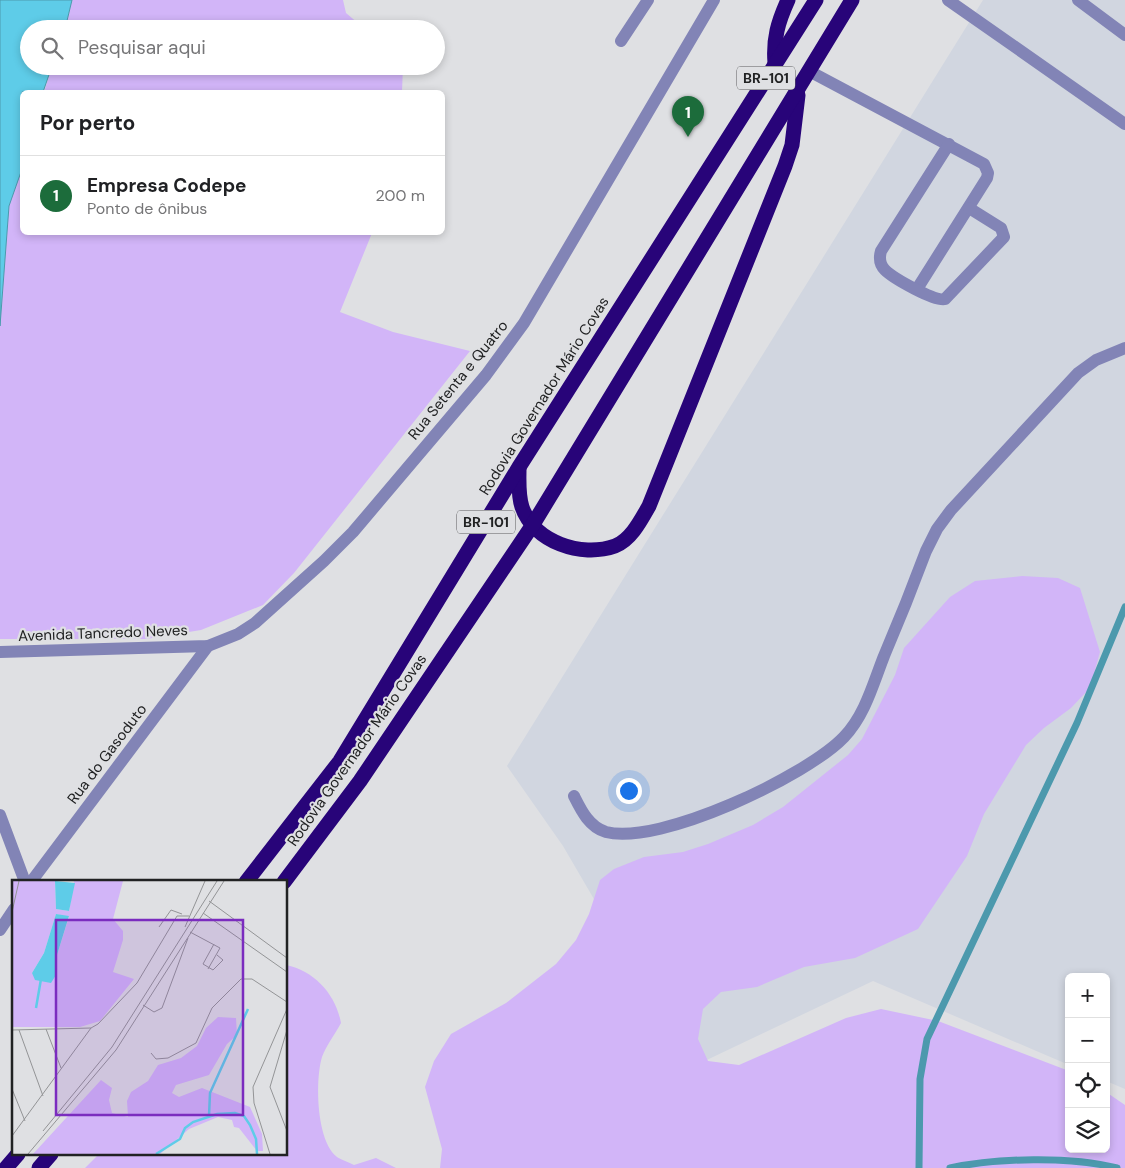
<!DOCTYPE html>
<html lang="pt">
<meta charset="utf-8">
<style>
:root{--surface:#fff;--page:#f6f6f6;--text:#202124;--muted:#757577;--line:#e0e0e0;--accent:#1c6c3b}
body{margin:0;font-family:"DM Sans",sans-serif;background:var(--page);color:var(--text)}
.controls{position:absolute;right:15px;bottom:15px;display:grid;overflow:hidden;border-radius:8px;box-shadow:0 2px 8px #0003}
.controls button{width:45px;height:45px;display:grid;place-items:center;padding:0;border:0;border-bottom:1px solid var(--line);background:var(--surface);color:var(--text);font:25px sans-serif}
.you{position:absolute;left:628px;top:790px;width:18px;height:18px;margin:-12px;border:4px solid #fff;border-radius:50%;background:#1a73e8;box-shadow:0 0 0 8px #1a73e833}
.badge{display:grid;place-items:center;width:32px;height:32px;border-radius:50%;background:var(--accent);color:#fff;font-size:16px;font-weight:700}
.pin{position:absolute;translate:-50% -41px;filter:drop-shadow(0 1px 2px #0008)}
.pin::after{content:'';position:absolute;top:26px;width:18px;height:15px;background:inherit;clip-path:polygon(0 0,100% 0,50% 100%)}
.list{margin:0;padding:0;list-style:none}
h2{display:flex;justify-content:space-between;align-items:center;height:65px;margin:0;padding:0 20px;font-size:21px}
h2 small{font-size:16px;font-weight:400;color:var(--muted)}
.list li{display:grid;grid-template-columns:32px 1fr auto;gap:15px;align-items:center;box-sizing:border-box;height:80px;padding:0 20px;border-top:1px solid var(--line)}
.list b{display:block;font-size:19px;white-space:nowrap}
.list p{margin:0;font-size:16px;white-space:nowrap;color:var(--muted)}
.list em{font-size:16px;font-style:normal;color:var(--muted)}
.icon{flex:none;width:28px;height:28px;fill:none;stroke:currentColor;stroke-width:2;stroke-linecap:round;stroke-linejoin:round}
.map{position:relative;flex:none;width:1125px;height:1168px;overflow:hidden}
.search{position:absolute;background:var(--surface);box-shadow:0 2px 8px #0003;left:20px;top:20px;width:425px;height:55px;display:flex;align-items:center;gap:12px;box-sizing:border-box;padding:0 18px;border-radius:28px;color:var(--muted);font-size:19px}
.panel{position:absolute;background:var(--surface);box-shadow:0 2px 8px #0003;left:20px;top:90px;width:425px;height:145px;border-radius:8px}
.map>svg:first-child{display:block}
.built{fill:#d1d6e0}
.green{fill:#d2b5f8}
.water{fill:#5ecce8;stroke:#4c99ad}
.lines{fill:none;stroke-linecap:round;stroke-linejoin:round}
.stream{stroke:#4c99ad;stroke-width:7}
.minor{stroke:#8284b6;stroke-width:12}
.highway{stroke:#280479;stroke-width:15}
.labels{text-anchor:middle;stroke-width:4.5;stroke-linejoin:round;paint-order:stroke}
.shield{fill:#dfe0e3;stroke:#5a5b5d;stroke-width:1}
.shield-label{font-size:14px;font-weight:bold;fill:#212223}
.street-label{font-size:15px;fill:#212223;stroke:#dfe0e3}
.inset-river{fill:none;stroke:#5ecce8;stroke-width:2.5}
.inset-road{fill:none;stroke:#939496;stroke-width:1}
.view{fill:#7b2cbf;fill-opacity:0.15;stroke:#7b2cbf;stroke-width:2.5}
.inset-edge{fill:none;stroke:#212223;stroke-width:2.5}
</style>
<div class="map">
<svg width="1125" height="1168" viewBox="0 0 1125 1168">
<rect width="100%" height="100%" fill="#dfe0e3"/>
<!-- built -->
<path class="built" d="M 983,0 L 1125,0 L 1125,1089 L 1106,1081 L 1106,977 L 1069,977 L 1069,1065 L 873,981 L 692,1067 L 563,846 L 507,766 Z"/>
<!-- green -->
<g class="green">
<path d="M 72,0 L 343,0 L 346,13 L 365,29 L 65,29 Z"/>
<path d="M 52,66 L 403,66 L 402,92 L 44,92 Z"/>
<path d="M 22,169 L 22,232 L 372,233 L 340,312 L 393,332 L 470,351 L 294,573 L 263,605 L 201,630 L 146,639 L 0,639 L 0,326 L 9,206 Z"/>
<path d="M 1022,576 L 1058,578 L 1080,588 L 1100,652 L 1090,688 L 1071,708 L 1044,728 L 1026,745 L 984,814 L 967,856 L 918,929 L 855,958 L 804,967 L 757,987 L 721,992 L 703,1009 L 698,1039 L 708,1061 L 739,1065 L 846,1018 L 881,1009 L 938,1021 L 1069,1071 L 1069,1149 L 1106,1149 L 1106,1092 L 1125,1105 L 1125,1168 L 440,1168 L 442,1149 L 425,1087 L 434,1061 L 451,1034 L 506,1003 L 556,964 L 576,940 L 589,914 L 600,880 L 614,869 L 644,857 L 683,852 L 708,844 L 753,825 L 783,807 L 848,755 L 862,739 L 895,675 L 904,648 L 950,597 L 975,581 Z"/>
<path d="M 286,965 C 315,971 336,995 341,1023 C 335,1034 326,1046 322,1057 C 315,1080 316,1141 337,1157 C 341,1160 349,1162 354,1165 L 376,1158 L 396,1168 L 85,1168 L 99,1154 L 286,1154 Z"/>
</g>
<!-- water -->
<path class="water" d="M 0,0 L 72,0 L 65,29 L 29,29 L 29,66 L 52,66 L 43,92 L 22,92 L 22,169 L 9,206 L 0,326 Z"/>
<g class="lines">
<!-- stream -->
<g class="stream">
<path d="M 919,1168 L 920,1079 L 927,1039 L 1077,723 L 1125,607"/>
<path d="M 950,1168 C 997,1158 1070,1156 1117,1168"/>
</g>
<!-- minor -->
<g class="minor">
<path d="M 948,0 L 1125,124"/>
<path d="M 1078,0 L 1125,35"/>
<path d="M 621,41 L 648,0"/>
<path d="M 809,71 L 984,164 L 988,173 L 987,178 L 917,289"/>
<path d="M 949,144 L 881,251 C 879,258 880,265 885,270 C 893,278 935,302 945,299 L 1004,237 L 1001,228 L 969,208"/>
<path d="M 0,652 L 208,646 L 238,634 L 255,623 L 324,561 L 353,532 L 486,375 L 524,323 L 714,0"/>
<path d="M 574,796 C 581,810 589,827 606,832 C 659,846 807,776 844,737 C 865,715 873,684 884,656 C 899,621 913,586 926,551 L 937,529 L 951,510 L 1078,373 L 1096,360 L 1125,348"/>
<path d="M 0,815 L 25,882"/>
<path d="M 31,882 L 208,646"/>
<path d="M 0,930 L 14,909"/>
</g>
<!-- highway -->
<g class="highway">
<path d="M 775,63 C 773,39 778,22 788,0"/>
<path d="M 519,469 C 519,481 518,495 522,507 C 534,542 581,558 615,546 C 631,540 641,520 649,506 L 785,166 L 792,145 L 798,95"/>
<path d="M 246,882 L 340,761 L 519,467 L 816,0"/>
<path d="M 284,882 L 360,781 L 532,526 L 852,0"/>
<path d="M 6,1168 L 18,1154"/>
<path d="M 39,1168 L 51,1154"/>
</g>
</g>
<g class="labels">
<!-- shield labels -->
<g class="shield">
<rect x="737" y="66.5" width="58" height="23" rx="4"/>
<rect x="457" y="510.5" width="58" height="23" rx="4"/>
</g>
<g class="shield-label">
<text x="766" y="83">BR-101</text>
<text x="486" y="527">BR-101</text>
</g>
<!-- street labels -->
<g class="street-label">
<text transform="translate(458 380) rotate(-51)" y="5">Rua Setenta e Quatro</text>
<text transform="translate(544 396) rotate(-58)" y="5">Rodovia Governador Mário Covas</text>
<text transform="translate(103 633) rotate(-2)" y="5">Avenida Tancredo Neves</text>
<text transform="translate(357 750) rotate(-55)" y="5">Rodovia Governador Mário Covas</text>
<text transform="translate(107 754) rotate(-53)" y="5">Rua do Gasoduto</text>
</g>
</g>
<!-- overview -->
<g transform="translate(12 880)">
<rect width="275" height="275" fill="#dfe0e3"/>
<path d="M 0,1 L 43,1 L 44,29 L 57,31 L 62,1 L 111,1 L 101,39 L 111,51 L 111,60 L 101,92 L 122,99 L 88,141 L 68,147 L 0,147 ZM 44,34 L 57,37 L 45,75 L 44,95 L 36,102 L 20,93 L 32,73 ZM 206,137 L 224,138 L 225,155 L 215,164 L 197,195 L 164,205 L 160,213 L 167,217 L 190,208 L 238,227 L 250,254 L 251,271 L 245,271 L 227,248 L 222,247 L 220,240 L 206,237 L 177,249 L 148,274 L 21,274 L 89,200 L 100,208 L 97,220 L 100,233 L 116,237 L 115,221 L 119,212 L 136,201 L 146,185 L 169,178 L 185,166 L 194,148 Z" fill="#d2b5f8" fill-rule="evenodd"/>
<path d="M 43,1 L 63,3 L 57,31 L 44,29 ZM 44,34 L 57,36 L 45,75 L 44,95 L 39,103 L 23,100 L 20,93 L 32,73 Z" fill="#5ecce8"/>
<path class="inset-river" d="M 24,128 L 29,99M 197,236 L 198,213 L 236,129M 144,274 L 168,259 L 173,248 L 181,242 L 205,234 L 223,233 L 232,236 L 238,245 L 244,259 L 245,274"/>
<path class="inset-road" d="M 197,21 L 275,78M 0,32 L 7,1M 191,33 L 275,92M 147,47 L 159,30 L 170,34M 173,47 L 193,1M 178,52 L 208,68 L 196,89M 202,64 L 191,84 L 201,90 L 211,80 L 205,75M 131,125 L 142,132 L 150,128 L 176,58M 34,149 L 49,188M 0,150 L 79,148 L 86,144 L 125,103 L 165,36 L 177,36M 7,150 L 31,216M 275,150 L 258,207 L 275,251M 139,173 L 144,179 L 156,178 L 184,163 L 200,128 L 229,99 L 240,99 L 275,122M 0,209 L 13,241M 31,251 L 100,167 L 205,1M 0,256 L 79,148M 16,274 L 104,170 L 212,1M 258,274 L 242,223 L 241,207 L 275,129"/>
<path class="view" d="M 44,40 L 231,40 L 231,235 L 44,235 Z"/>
<rect width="275" height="275" class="inset-edge"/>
</g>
</svg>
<div class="controls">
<button>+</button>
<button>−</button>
<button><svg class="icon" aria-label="locate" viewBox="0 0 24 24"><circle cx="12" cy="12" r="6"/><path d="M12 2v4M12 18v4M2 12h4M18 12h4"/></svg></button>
<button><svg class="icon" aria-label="layers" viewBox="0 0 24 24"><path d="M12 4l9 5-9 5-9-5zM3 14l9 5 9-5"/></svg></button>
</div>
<div class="you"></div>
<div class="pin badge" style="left:688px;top:137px">1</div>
<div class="search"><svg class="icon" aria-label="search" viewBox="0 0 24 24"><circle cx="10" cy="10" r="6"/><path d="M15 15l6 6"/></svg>Pesquisar aqui</div>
<section class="panel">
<h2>Por perto<small></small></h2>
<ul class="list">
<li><span class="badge">1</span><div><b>Empresa Codepe</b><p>Ponto de ônibus</p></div><em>200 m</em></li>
</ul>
</section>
</div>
